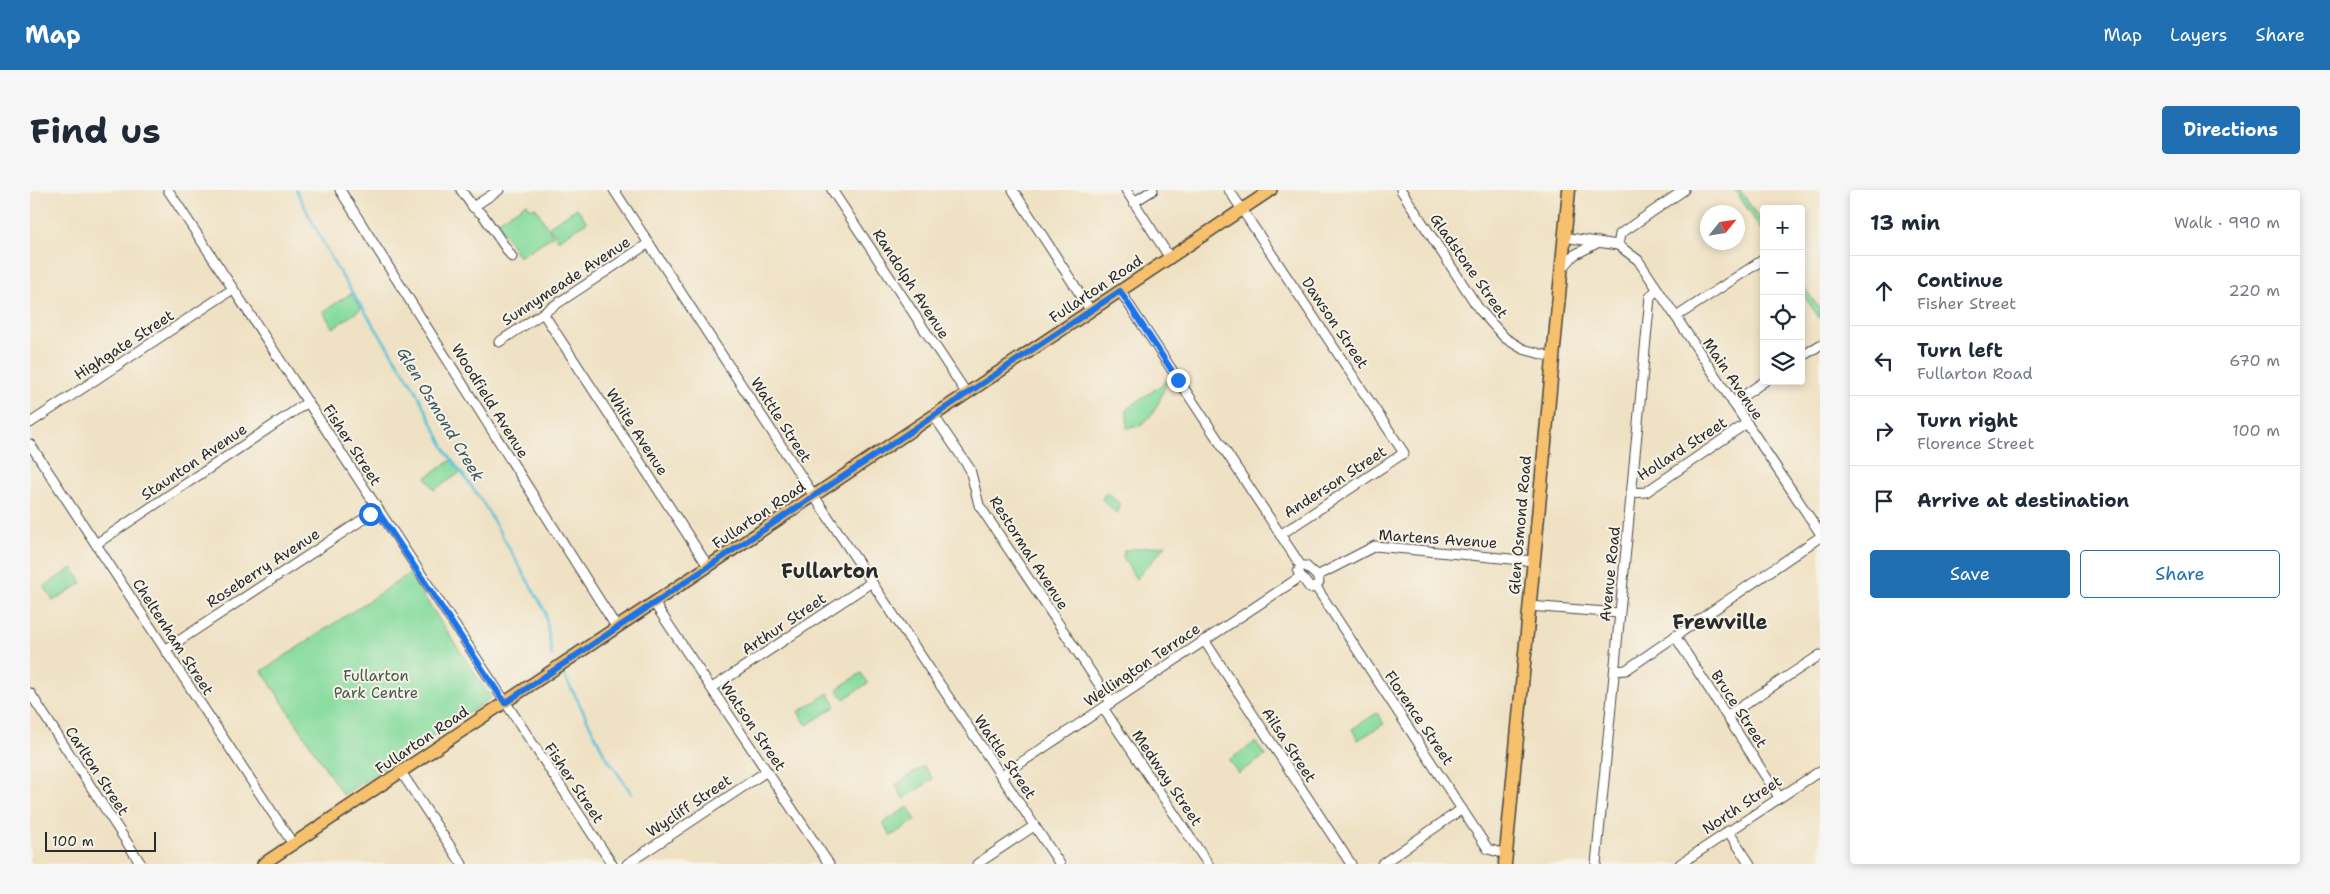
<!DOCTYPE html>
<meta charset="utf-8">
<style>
:root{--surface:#fff;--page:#f6f6f7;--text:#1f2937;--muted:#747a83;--line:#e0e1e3;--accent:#1f6fb2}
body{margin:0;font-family:"Shantell Sans",sans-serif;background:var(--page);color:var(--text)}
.controls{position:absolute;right:15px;top:15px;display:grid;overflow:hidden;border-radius:5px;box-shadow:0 2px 8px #0003}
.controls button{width:45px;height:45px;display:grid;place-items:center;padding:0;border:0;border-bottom:1px solid var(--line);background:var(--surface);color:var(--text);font:25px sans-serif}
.compass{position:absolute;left:1670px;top:15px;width:45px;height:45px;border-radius:50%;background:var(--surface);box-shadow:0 2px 8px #0003;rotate:60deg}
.scale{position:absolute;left:15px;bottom:12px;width:111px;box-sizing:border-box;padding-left:5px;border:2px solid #2b2b2b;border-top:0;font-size:14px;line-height:18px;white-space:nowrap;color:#2b2b2b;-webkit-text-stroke:4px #f7f3e8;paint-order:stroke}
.stop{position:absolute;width:15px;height:15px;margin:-11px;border:4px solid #1a73e8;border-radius:50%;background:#fff}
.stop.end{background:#1a73e8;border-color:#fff;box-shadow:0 1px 5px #0008}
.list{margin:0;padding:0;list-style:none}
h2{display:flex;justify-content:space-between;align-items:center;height:65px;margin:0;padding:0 20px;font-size:21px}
h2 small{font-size:16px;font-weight:400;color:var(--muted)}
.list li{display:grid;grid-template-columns:32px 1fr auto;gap:15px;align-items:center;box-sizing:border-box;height:70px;padding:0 20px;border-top:1px solid var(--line)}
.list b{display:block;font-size:19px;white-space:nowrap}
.list p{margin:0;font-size:16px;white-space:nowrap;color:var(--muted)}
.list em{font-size:16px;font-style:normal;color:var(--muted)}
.actions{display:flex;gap:10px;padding:15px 20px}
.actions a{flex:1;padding:11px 0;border:1px solid var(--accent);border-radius:5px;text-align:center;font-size:18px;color:var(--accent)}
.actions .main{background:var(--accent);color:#fff}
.icon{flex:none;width:28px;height:28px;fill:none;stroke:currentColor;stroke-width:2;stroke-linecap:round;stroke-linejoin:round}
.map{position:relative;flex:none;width:1790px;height:674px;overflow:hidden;border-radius:5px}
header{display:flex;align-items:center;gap:30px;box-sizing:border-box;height:70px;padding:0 25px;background:var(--accent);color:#fff}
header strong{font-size:24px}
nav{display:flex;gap:28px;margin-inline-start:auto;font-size:18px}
.intro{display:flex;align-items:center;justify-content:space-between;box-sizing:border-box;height:120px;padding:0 30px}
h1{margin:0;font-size:35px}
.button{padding:12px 22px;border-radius:5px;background:var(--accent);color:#fff;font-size:18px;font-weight:700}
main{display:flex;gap:30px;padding:0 30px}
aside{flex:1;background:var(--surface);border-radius:5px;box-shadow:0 2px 8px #0003}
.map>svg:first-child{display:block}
.green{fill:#85db9e;stroke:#588364}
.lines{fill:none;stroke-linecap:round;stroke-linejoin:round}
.stream{stroke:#5cc2da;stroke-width:2.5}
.minor-casing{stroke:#484642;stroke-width:11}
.major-casing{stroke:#484642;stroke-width:14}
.highway-casing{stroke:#484642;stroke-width:15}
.minor{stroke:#fff;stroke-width:9}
.major{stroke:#f7c06c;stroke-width:11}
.highway{stroke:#f7c06c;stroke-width:12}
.route{stroke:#1a73e8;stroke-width:6}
.labels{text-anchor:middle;stroke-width:4;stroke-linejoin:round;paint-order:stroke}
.street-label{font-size:15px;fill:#2b2b2b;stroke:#f7f3e8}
.park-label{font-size:15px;fill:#425748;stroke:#f7f3e8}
.water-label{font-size:16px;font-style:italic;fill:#3a5860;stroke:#f7f3e8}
.district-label{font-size:20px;font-weight:bold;fill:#2b2b2b;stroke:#f7f3e8}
</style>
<header>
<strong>Map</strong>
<nav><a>Map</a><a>Layers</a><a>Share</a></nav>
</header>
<div class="intro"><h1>Find us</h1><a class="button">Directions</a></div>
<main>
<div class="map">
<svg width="1790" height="674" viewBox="0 0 1790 674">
<rect width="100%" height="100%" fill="#f7f3e8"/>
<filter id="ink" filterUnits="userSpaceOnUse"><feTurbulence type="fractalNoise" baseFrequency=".02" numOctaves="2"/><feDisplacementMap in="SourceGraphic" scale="10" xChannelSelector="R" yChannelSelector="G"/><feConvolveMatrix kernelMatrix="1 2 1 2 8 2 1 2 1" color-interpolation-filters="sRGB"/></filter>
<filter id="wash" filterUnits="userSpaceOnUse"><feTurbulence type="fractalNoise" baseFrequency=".0096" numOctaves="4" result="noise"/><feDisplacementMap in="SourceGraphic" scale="20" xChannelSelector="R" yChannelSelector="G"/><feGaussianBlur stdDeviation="1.12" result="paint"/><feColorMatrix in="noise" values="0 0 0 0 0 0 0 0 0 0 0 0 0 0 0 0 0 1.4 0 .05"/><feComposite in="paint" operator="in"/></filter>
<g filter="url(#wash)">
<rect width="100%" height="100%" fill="#efe1c3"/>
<!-- green -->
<g class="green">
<path d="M 1705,0 L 1710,0 L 1734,36 L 1734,44 Z"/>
<path d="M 497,13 L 500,19 L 505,17 L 523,46 L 489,67 L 467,32 Z"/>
<path d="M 547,18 L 557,32 L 528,50 L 519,36 Z"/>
<path d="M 1771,92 L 1790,120 L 1790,129 L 1771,101 Z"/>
<path d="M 321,103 L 331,119 L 303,138 L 293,122 Z"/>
<path d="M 1137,191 C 1130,209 1122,238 1097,238 L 1097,219 Z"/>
<path d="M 422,270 L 430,283 L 404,300 L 396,287 Z"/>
<path d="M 1076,302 L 1089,313 L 1087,324 L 1072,309 Z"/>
<path d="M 1136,355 L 1106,389 L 1093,367 L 1094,360 Z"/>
<path d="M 43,378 L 52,393 L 23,411 L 14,396 Z"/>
<path d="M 379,384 L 461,508 L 313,605 L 232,481 Z"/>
<path d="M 831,483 L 838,493 L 814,509 L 807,499 Z"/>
<path d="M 798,503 L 806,516 L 777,535 L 768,522 Z"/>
<path d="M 1347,523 L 1354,534 L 1328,550 L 1322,539 Z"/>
<path d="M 1226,552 L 1235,566 L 1208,583 L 1199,570 Z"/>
<path d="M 894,576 L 903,589 L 874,609 L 865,595 Z"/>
<path d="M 878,617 L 886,630 L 861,646 L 853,633 Z"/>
</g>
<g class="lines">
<!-- stream -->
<g class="stream">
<path d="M 266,0 L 306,77 L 385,199 L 417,263 L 452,311 L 515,421 L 522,466"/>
<path d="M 531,481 L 546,507 L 575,565 L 602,604"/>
</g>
</g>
</g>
<g filter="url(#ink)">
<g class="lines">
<defs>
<g id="minor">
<path d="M 138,0 L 582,674"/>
<path d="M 310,0 L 587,438"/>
<path d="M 431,0 L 443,17 L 453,25 L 482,67"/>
<path d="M 584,0 L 784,306 L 1030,674"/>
<path d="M 802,0 L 937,204"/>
<path d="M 983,0 L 1061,121"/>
<path d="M 1096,0 L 1140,68"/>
<path d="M 1199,0 L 1374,263 L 1250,345"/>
<path d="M 1371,0 L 1449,119 L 1475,148 L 1493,159 L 1522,167"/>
<path d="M 1654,0 L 1590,44 L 1588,55 L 1608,70 L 1790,343"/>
<path d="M 1104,12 L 1123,0"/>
<path d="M 443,17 L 469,0"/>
<path d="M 1533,47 L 1588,55"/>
<path d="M 1532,79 L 1544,65 L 1569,52"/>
<path d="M 1090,101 L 1271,376"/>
<path d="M 513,123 L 678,376"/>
<path d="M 1646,127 L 1734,69"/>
<path d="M 469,152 L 619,53"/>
<path d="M 1771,167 L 1790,155"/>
<path d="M 1703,213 L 1735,191"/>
<path d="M 904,226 L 940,279 L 949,315 L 1081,512"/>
<path d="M 0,233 L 203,99"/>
<path d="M 0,254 L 263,654"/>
<path d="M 1601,303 L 1616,302 L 1717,233"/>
<path d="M 66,354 L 278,212"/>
<path d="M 1271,376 L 1276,376 L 1287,386 L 1289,392 L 1286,397 L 1280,398 L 1268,382 Z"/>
<path d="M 1287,386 L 1345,356 L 1503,371"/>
<path d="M 1286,397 L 1458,659 L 1476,664"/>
<path d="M 624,413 L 799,674"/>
<path d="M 1499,416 L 1589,423"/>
<path d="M 1645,446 L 1749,607"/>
<path d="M 1174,450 L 1321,674"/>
<path d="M 135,460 L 347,320"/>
<path d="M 1585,481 L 1596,480 L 1790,347"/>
<path d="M 682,498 L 842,392"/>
<path d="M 0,503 L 111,674"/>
<path d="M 1073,518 L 1178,674"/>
<path d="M 1697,526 L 1790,465"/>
<path d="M 371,582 L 432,674"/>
<path d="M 971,586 L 1270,387"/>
<path d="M 1698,641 L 1720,674"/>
<path d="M 597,674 L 737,581"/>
<path d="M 947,674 L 1004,636"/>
<path d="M 1352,674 L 1432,619"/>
<path d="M 1566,674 L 1620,107 L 1627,99"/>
<path d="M 1650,674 L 1790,581"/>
</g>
<path id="major" d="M 233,674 L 1241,0"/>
<path id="highway" d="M 1475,674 L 1539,0"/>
</defs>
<!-- minor casing -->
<use href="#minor" class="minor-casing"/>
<!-- major casing -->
<use href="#major" class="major-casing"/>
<!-- highway casing -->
<use href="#highway" class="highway-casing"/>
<!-- minor -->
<use href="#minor" class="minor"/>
<!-- major -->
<use href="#major" class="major"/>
<!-- highway -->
<use href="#highway" class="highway"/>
</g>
</g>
<g class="lines" filter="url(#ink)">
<!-- route -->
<path class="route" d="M 340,324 L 347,320 L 475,513 L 1090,101 L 1148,190"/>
</g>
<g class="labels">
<!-- street labels -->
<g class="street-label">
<text transform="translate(1439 76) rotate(55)" y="5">Gladstone Street</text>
<text transform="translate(536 91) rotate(-33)" y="5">Sunnymeade Avenue</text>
<text transform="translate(881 94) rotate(57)" y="5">Randolph Avenue</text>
<text transform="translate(1066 99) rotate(-34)" y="5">Fullarton Road</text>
<text transform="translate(1305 133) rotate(56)" y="5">Dawson Street</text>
<text transform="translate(94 155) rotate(-33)" y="5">Highgate Street</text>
<text transform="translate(1703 189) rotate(56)" y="5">Main Avenue</text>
<text transform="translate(460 211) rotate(58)" y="5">Woodfield Avenue</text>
<text transform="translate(751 230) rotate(57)" y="5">Wattle Street</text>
<text transform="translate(607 242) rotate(57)" y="5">White Avenue</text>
<text transform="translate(322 255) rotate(57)" y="5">Fisher Street</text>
<text transform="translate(1652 259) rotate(-33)" y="5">Hollard Street</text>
<text transform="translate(164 272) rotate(-34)" y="5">Staunton Avenue</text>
<text transform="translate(1305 292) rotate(-33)" y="5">Anderson Street</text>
<text transform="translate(729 325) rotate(-34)" y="5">Fullarton Road</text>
<text transform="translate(1490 335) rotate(-85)" y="5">Glen Osmond Road</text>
<text transform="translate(1408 349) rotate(4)" y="5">Martens Avenue</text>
<text transform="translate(999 363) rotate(57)" y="5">Restormal Avenue</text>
<text transform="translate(233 378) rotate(-33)" y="5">Roseberry Avenue</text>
<text transform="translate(1580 384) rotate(-84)" y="5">Avenue Road</text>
<text transform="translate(754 434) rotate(-34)" y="5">Arthur Street</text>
<text transform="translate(143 447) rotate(57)" y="5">Cheltenham Street</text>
<text transform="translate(1112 475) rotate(-34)" y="5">Wellington Terrace</text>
<text transform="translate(1709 519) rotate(57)" y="5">Bruce Street</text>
<text transform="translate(1389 528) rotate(56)" y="5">Florence Street</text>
<text transform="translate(723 536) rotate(56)" y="5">Watson Street</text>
<text transform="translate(392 550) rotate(-34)" y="5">Fullarton Road</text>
<text transform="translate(1259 555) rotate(57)" y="5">Ailsa Street</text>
<text transform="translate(975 567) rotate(56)" y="5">Wattle Street</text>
<text transform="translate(67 581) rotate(57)" y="5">Carlton Street</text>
<text transform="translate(1137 588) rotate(56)" y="5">Medway Street</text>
<text transform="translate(544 593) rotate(56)" y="5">Fisher Street</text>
<text transform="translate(1712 615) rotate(-34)" y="5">North Street</text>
<text transform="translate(659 616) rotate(-34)" y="5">Wycliff Street</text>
</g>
<!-- park labels -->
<g class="park-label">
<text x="346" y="491">Fullarton<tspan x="346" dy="17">Park Centre</tspan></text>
</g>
<!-- water labels -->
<g class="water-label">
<text transform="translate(411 224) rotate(59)" y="6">Glen Osmond Creek</text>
</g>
<!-- district labels -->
<g class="district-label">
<text x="800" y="388">Fullarton</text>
<text x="1690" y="439">Frewville</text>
</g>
</g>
</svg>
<div class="controls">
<button>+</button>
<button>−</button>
<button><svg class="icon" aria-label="locate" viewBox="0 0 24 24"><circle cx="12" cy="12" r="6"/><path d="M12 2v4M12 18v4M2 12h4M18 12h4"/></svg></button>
<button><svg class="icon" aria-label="layers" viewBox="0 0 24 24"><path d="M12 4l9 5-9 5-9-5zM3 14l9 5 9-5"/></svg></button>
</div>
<svg class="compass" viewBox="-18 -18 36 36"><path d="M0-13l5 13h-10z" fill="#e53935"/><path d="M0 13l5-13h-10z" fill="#747a83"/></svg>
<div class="scale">100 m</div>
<div class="stop" style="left:340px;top:324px"></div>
<div class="stop end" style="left:1148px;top:190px"></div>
</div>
<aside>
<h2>13 min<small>Walk · 990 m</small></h2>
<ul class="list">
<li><svg class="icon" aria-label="ahead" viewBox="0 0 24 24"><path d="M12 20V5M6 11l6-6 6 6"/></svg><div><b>Continue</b><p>Fisher Street</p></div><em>220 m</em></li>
<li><svg class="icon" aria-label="left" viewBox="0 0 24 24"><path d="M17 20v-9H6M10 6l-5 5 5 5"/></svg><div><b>Turn left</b><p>Fullarton Road</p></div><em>670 m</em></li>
<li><svg class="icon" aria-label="right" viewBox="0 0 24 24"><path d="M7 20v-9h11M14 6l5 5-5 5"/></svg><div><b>Turn right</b><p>Florence Street</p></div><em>100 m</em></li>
<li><svg class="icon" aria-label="arrive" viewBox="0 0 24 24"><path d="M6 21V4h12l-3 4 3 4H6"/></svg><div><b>Arrive at destination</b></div></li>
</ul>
<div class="actions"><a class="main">Save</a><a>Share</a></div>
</aside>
</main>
